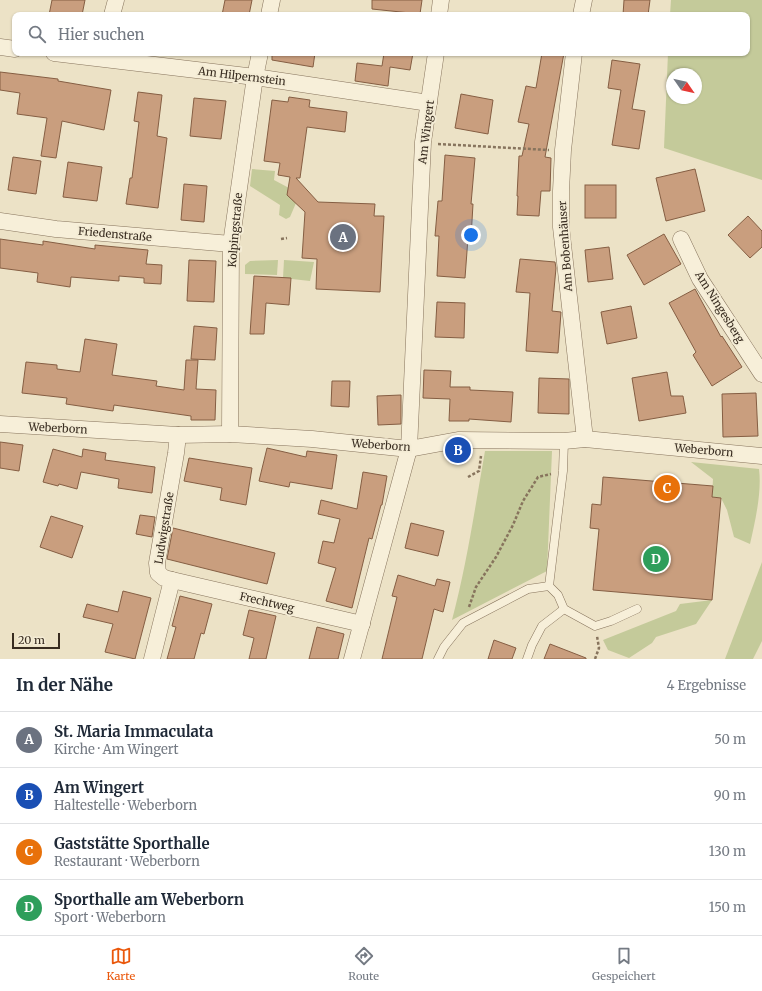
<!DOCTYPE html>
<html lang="de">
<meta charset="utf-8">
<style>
:root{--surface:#fff;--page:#f6f6f7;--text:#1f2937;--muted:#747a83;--line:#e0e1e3;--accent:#ea580c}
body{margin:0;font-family:Merriweather,serif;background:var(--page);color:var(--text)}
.compass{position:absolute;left:666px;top:68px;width:36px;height:36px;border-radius:50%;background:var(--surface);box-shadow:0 1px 3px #0004;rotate:124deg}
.scale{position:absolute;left:12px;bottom:10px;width:48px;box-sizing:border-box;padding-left:4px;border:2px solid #382c20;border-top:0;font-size:11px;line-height:14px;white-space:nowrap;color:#382c20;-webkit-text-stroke:3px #f4ecd5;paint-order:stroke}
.you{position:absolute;left:471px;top:235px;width:14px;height:14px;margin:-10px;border:3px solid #fff;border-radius:50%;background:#1a73e8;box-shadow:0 0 0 6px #1a73e833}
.badge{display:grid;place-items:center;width:26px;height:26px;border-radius:50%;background:var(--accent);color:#fff;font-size:13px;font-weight:700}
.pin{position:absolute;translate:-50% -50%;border:2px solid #fff;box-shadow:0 1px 4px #0006}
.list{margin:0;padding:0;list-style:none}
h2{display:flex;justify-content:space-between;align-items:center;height:52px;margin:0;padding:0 16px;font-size:17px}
h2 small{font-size:13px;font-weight:400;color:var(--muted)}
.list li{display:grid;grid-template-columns:26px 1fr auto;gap:12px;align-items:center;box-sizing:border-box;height:56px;padding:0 16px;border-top:1px solid var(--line)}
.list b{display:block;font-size:15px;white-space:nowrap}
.list p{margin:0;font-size:13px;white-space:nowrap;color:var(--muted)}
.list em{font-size:13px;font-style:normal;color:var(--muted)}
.icon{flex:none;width:22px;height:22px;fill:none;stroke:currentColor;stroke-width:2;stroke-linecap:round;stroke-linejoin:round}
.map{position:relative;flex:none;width:762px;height:659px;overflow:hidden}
.search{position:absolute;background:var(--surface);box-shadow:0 1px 3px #0004;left:12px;right:12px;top:12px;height:44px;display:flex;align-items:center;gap:10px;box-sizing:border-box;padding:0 14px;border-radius:8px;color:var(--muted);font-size:15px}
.sheet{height:276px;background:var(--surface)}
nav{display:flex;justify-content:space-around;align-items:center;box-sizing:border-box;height:56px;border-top:1px solid var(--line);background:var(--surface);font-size:11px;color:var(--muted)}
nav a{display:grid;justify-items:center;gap:2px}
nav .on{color:var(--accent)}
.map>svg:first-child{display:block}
.green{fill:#c4ca9a;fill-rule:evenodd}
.building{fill:#c99e7e;stroke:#855e43}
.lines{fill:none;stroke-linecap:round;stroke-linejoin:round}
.service-casing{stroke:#87745d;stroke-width:9}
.minor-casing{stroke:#87745d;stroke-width:17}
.path{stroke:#87745d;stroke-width:2.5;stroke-dasharray:3 2;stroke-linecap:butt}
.service{stroke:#f7efd9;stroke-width:8}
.minor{stroke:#f7efd9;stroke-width:16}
.labels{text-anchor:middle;stroke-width:4;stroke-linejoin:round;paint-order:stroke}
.street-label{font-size:11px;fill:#382c20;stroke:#f4ecd5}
</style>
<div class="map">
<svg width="762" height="659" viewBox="0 0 762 659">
<rect width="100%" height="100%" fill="#ece2c6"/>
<!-- green -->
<g class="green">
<path d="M 671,0 L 762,0 L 762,180 L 664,148 L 668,53 L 747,53 L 747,15 L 670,15 ZM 672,74 L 696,74 L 696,98 L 672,98 Z"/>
<path d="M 252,169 L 275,171 L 274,180 L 289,188 L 296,203 L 290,217 L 286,219 L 279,215 L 280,205 L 250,186 Z"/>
<path d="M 278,260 L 277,275 L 245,274 L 245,265 L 250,261 Z"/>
<path d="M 284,260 L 314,262 L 310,281 L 283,278 Z"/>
<path d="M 485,451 L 552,451 L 547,571 L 452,620 C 467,564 475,507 485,451 Z"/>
<path d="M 691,462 L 759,469 C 762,492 755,522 750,544 L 734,537 L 727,510 L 721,498 L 712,497 L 713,479 Z"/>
<path d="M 762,562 L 762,641 L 753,659 L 725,659 Z"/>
<path d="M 712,600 L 696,624 L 656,637 L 652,643 L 629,658 L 608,650 L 603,640 L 676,611 L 680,604 Z"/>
</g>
<!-- building -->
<g class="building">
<path d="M 52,0 L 85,0 L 82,15 L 49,15 Z"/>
<path d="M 225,0 L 252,0 L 249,15 L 222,15 Z"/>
<path d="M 372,0 L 422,0 L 420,14 L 372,9 Z"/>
<path d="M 624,0 L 650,0 L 648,15 L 623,15 Z"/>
<path d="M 272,53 L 315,53 L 313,67 L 272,60 Z"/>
<path d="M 384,53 L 413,53 L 410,70 L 390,67 L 388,86 L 355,81 L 357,63 L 382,66 Z"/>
<path d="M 542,53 L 564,53 L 545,157 L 551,158 L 550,191 L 541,191 L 539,216 L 517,215 L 518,196 L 517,196 L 519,156 L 522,156 L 529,124 L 518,122 L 526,86 L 536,88 Z"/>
<path d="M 612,60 L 640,64 L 632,109 L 645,111 L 639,149 L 612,145 L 621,90 L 608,88 Z"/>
<path d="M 0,72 L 58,79 L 58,81 L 111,90 L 104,130 L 62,121 L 56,158 L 41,156 L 47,118 L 17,114 L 20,93 L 0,90 Z"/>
<path d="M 138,92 L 162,95 L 157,136 L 167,138 L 158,208 L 126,204 L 130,178 L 132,178 L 139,122 L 134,121 Z"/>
<path d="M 461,94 L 493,100 L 488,134 L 455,128 Z"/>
<path d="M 289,97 L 310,100 L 309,107 L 347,112 L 345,132 L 307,127 L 300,178 L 296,178 L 318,202 L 375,204 L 374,216 L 384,216 L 380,292 L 316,289 L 317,259 L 302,258 L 305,212 L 287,195 L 290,177 L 278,175 L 280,163 L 264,161 L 272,100 L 288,102 Z"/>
<path d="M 194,98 L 226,101 L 221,139 L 190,136 Z"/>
<path d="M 445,155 L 475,158 L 471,204 L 473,204 L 471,238 L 468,238 L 465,278 L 437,276 L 439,236 L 435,236 L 438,201 L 442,201 Z"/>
<path d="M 13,157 L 41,161 L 36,194 L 8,190 Z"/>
<path d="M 68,162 L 102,167 L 97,201 L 63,197 Z"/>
<path d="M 695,169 L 705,211 L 666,221 L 656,178 Z"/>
<path d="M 184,184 L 207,186 L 204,222 L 181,220 Z"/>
<rect x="585" y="185" width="31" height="33"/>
<path d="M 748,216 L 762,231 L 762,247 L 750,258 L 728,235 Z"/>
<path d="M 664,234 L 681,264 L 644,285 L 627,255 Z"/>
<path d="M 0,239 L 43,245 L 43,241 L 95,249 L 95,245 L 148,250 L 146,264 L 162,265 L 161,284 L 144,283 L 144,278 L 119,276 L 119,281 L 71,277 L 70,287 L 37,282 L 38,273 L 0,268 Z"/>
<path d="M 609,247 L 613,279 L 588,282 L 585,250 Z"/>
<path d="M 520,259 L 555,262 L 556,268 L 552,311 L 561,312 L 558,353 L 526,351 L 530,293 L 516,292 Z"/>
<path d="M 189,260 L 216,261 L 214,302 L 187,301 Z"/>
<path d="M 254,276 L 291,278 L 289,305 L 266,303 L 264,334 L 250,334 Z"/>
<path d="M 695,289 L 721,337 L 722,336 L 742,367 L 712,386 L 693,355 L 696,352 L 669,303 Z"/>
<path d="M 437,302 L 465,303 L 464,338 L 435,337 Z"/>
<path d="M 631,306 L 637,338 L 607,344 L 601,312 Z"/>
<path d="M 194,326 L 217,328 L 215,360 L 191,359 Z"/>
<path d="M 85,339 L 117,344 L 112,375 L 157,381 L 156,386 L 184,390 L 186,360 L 198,360 L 196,389 L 216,390 L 215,420 L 191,420 L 191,416 L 114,405 L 113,411 L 66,404 L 67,398 L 22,393 L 26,362 L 57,365 L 57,369 L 80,372 Z"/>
<path d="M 424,370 L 451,371 L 450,387 L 470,387 L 470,390 L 513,392 L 511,422 L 469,419 L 469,421 L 449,421 L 450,399 L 423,398 Z"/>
<path d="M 667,372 L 671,396 L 683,396 L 686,413 L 639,421 L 632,378 Z"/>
<path d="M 539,378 L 569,379 L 569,414 L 538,413 Z"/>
<path d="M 332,381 L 350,381 L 349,407 L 331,406 Z"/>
<path d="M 756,393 L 758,436 L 723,437 L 722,394 Z"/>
<path d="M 401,395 L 401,424 L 378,425 L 377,396 Z"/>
<path d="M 0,442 L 23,445 L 19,471 L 0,468 Z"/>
<path d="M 267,448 L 306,457 L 307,451 L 337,455 L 332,489 L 290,482 L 289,487 L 259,481 Z"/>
<path d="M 53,449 L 82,457 L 83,449 L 106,453 L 105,460 L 155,467 L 152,493 L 118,488 L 119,479 L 81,472 L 77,489 L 59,484 L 58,486 L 43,482 Z"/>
<path d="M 189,458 L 252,468 L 246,505 L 220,500 L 222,488 L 184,481 Z"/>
<path d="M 363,472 L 387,476 L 382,505 L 381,505 L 372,539 L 369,538 L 352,608 L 326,601 L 336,568 L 318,563 L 323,541 L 334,543 L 340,519 L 318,514 L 321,500 L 357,509 Z"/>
<path d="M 603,477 L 713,486 L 712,497 L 721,498 L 712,600 L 593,590 L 599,529 L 590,528 L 592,504 L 601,505 Z"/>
<path d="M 140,515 L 155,517 L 152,537 L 136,534 Z"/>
<path d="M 51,516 L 83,526 L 72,558 L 40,547 Z"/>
<path d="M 411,523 L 444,531 L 438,556 L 405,548 Z"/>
<path d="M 173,528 L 275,553 L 267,584 L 167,559 Z"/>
<path d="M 398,575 L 435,586 L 437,579 L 450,582 L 443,612 L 434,609 L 422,659 L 382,659 L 397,597 L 392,596 Z"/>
<path d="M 123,591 L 151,598 L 135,659 L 105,652 L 113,624 L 83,617 L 87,604 L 118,612 Z"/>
<path d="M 180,596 L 212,604 L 204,634 L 201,633 L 194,659 L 167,659 L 176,627 L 172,626 Z"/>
<path d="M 249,610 L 276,616 L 266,659 L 249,659 L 254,638 L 243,635 Z"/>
<path d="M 317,627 L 344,634 L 338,659 L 309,659 Z"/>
<path d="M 494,640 L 516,648 L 512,659 L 488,659 Z"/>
<path d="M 550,644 L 586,658 L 586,659 L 544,659 Z"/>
</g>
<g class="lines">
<defs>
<g id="service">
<path d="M 564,441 L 563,471 L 549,586 L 558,595 L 564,609 L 595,626 L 611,621 L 637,609"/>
<path d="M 438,659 L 444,647 L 463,623 L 528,589 L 549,586"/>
<path d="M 527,659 L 532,645 L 542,626 L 564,609"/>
</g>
<g id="minor">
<path d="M 112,15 L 116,0"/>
<path d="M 269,15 L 272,0"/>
<path d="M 439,15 L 441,0"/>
<path d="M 581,15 L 584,0"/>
<path d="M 0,47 L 15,49"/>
<path d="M 54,53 L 255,77 L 429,103"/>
<path d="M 574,53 L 563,150 L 561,191 L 561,227 L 585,439"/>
<path d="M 0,221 L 56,229 L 231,244"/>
<path d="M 681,239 L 700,279 L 762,374"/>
<path d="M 0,424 L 178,435 L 230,434 L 312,439 L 409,449 L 458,440 L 564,441 L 585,439 L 762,456"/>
<path d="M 230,434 L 231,244 L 255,77 L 260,53"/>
<path d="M 172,580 L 362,624"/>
<path d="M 152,659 L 172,580 L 164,578 L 158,573 L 157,563 L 176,453 L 178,435"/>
<path d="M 352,659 L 409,449 L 423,142 L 436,53"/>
</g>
</defs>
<!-- service casing -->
<use href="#service" class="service-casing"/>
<!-- minor casing -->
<use href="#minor" class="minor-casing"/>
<!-- path -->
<g class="path">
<path d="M 438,144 L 549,150"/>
<path d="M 281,239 L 287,238"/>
<path d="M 468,477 L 479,471 L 481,456"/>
<path d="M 469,607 L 476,587 L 496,557 L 513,525 L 523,501 L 538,477 L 551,474"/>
<path d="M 595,659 L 599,648 L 597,636"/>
</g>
<!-- service -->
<use href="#service" class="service"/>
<!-- minor -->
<use href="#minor" class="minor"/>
</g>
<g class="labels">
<!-- street labels -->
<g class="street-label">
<text transform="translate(242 76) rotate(7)" y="4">Am Hilpernstein</text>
<text transform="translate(426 132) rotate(-83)" y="4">Am Wingert</text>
<text transform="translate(235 230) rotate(-85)" y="4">Kolpingstraße</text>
<text transform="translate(115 234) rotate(5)" y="4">Friedenstraße</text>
<text transform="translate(565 246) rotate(-94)" y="4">Am Bobenhäuser</text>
<text transform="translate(720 307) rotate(58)" y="4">Am Ningesberg</text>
<text transform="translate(58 428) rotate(3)" y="4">Weberborn</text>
<text transform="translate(381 445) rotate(4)" y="4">Weberborn</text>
<text transform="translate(704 450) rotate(5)" y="4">Weberborn</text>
<text transform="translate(164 528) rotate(-81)" y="4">Ludwigstraße</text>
<text transform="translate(267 602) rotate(13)" y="4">Frechtweg</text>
</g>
</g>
</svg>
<svg class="compass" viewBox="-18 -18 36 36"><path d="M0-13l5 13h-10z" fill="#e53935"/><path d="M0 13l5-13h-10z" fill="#747a83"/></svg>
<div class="scale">20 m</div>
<div class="you"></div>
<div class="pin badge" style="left:343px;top:237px;background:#6b7280">A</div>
<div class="pin badge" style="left:458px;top:450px;background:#1a4fb4">B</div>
<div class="pin badge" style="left:667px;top:488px;background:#e8710a">C</div>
<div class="pin badge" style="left:656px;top:559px;background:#2e9e5b">D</div>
<div class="search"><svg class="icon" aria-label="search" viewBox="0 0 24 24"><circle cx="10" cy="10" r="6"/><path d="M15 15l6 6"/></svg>Hier suchen</div>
</div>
<section class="sheet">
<h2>In der Nähe<small>4 Ergebnisse</small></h2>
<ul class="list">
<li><span class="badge" style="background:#6b7280">A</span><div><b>St. Maria Immaculata</b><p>Kirche · Am Wingert</p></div><em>50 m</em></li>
<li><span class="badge" style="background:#1a4fb4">B</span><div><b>Am Wingert</b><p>Haltestelle · Weberborn</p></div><em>90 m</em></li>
<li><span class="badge" style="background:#e8710a">C</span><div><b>Gaststätte Sporthalle</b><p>Restaurant · Weberborn</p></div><em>130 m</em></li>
<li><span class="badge" style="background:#2e9e5b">D</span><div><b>Sporthalle am Weberborn</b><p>Sport · Weberborn</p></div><em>150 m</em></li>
</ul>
</section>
<nav>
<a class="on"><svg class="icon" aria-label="map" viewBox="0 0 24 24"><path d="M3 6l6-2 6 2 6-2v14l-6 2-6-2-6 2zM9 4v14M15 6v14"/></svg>Karte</a>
<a><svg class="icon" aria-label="directions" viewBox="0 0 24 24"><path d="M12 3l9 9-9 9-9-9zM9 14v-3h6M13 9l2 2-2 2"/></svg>Route</a>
<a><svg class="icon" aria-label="saved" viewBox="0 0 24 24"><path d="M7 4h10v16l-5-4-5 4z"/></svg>Gespeichert</a>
</nav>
